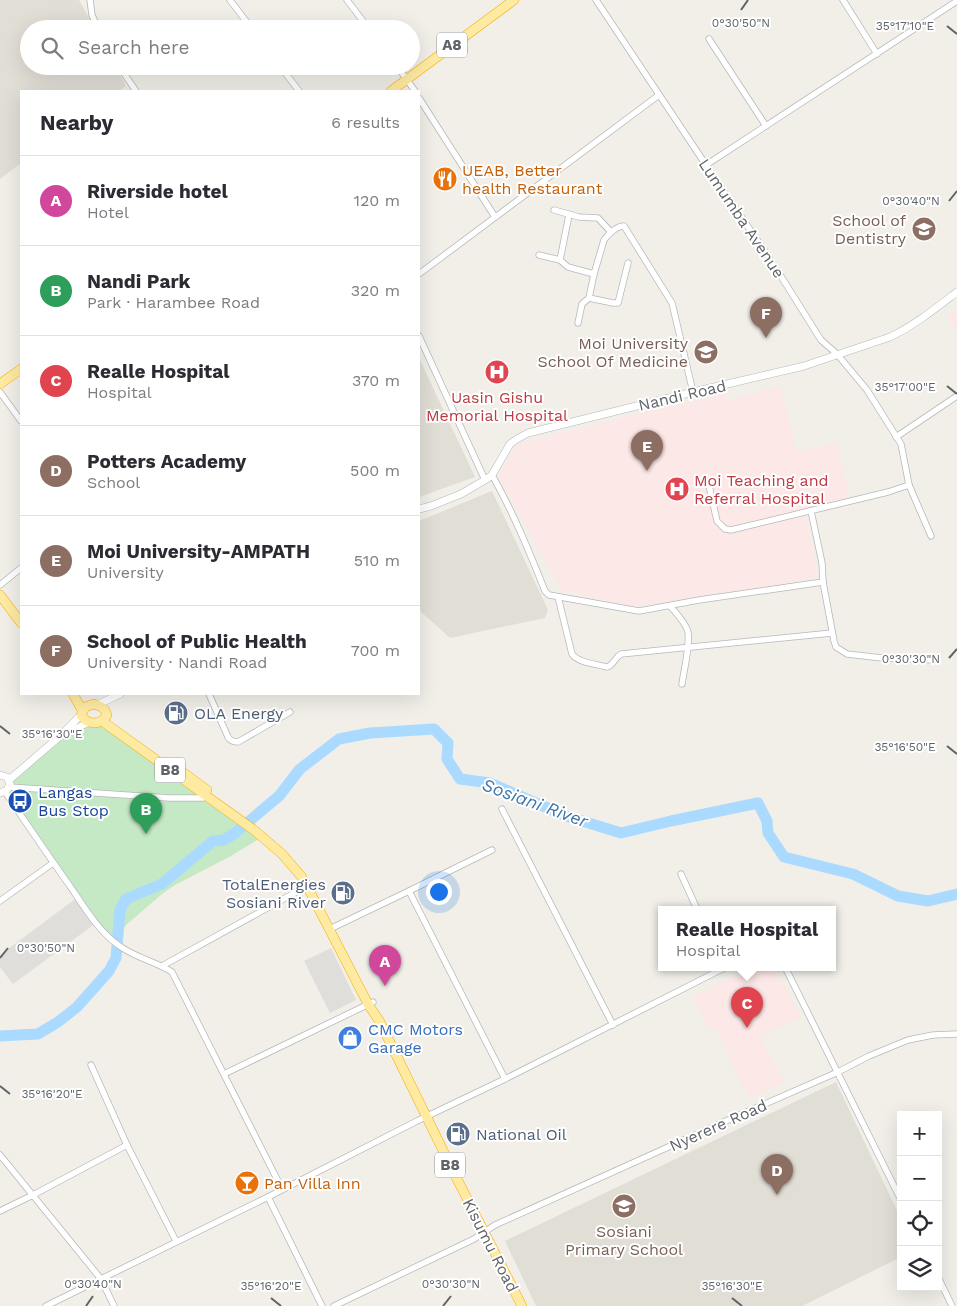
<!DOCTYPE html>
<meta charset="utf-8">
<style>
:root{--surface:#fff;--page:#f7f7f7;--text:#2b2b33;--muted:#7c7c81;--line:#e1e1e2;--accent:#d93025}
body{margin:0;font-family:"Work Sans",sans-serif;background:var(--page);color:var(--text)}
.controls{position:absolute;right:15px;bottom:15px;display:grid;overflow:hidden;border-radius:0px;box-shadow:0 5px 20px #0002}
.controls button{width:45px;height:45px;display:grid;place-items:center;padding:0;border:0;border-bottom:1px solid var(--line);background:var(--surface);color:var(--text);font:25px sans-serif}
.you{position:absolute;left:438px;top:891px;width:18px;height:18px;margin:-12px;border:4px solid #fff;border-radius:50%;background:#1a73e8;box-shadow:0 0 0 8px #1a73e833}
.badge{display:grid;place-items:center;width:32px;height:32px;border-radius:50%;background:var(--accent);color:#fff;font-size:16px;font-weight:700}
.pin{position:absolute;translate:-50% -41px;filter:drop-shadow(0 1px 2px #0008)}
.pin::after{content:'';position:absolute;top:26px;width:18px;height:15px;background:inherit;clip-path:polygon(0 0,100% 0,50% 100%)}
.popup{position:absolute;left:658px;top:906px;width:178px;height:65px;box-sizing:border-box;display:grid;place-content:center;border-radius:0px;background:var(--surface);filter:drop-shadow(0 1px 4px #0005);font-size:16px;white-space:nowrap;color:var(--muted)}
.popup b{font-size:19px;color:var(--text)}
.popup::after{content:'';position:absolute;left:50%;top:100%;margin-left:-10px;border:10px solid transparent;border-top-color:var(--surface)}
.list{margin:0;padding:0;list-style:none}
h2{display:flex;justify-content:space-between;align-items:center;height:65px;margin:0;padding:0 20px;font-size:21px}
h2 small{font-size:16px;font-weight:400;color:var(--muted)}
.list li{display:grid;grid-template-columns:32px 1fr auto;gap:15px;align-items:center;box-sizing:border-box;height:90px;padding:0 20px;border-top:1px solid var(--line)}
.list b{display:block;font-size:19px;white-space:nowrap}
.list p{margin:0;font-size:16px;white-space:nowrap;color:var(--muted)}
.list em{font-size:16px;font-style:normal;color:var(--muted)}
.icon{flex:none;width:28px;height:28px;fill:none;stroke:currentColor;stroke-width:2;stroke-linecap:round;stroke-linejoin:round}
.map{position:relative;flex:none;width:957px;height:1306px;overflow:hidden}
.search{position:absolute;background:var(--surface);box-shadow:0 5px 20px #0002;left:20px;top:20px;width:400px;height:55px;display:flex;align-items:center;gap:12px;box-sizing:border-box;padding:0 18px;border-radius:28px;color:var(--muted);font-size:19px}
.panel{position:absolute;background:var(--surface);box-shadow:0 5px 20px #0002;left:20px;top:90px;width:400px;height:605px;border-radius:0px}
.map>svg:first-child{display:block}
.industrial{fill:#e0deda}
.education{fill:#e1ded6}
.medical{fill:#fce8e6}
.green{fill:#c5e8c5}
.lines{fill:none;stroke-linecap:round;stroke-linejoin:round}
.river{stroke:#aadaff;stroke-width:11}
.minor-casing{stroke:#b5b8bc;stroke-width:7}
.tertiary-casing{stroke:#b5b8bc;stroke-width:8}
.trunk-casing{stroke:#f9ab00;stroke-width:10}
.minor{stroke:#fff;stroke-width:5.5}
.tertiary{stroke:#fff;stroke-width:7}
.trunk{stroke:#feeaa1;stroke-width:9}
.ticks{fill:none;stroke:#5f6368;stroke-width:2}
.labels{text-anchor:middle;stroke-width:4;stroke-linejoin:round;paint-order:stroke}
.shield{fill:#fff;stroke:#8f9295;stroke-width:1}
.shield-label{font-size:15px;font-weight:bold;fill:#5f6368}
.food-label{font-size:16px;fill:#c56008;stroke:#fff;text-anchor:start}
.street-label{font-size:16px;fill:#5f6368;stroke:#fff}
.education-label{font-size:16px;fill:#785e54;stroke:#fff;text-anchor:end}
.health-label{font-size:16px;fill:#be3a42;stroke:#fff}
.service-label{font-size:16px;fill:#4e5e75;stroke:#fff;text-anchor:start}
.transit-label{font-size:16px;fill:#164399;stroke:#fff;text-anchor:start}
.shop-label{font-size:16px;fill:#366cbe;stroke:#fff;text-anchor:start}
.water-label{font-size:18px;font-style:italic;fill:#4174aa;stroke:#fff}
.ticks-label{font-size:12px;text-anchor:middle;fill:#5f6368;stroke:#fff;stroke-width:4;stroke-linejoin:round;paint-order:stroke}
</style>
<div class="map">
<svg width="957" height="1306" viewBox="0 0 957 1306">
<rect width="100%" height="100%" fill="#f1efe8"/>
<!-- industrial -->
<g class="industrial">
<path d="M 78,897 L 96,923 L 13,984 L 0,967 L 0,955 Z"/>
<path d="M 331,948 L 356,1000 L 330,1013 L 304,961 Z"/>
</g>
<!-- education -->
<g class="education">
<path d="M 0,0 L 79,0 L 95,29 L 29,29 L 29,66 L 115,66 L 126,86 L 119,91 L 21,91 L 21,163 L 0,179 Z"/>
<path d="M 419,358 L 475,477 L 419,497 Z"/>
<path d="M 492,491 L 548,610 L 545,618 L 450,638 L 419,610 L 419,521 Z"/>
<path d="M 836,1082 L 901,1219 L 901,1257 L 802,1306 L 536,1306 L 505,1241 Z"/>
</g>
<!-- medical -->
<g class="medical">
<path d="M 957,309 L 957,333 L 947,317 Z"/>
<path d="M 780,386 L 797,452 L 836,443 L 851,504 L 805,512 L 818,577 L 769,587 L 631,606 L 576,594 L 575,590 L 563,593 L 498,475 L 518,444 L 724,393 L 727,401 Z"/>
<path d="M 752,967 L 774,967 L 801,1017 L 760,1037 L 784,1082 L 751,1098 L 746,1087 L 743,1088 L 716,1027 L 710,1030 L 693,997 Z"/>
</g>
<!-- green -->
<path class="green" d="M 103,722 L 262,837 L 229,857 L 175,885 L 162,894 L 126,925 L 121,933 L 123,947 L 96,923 L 7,792 L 10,779 L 60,738 L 90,724 Z"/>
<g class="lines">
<!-- river -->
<path class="river" d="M 0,1036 L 38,1034 L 58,1022 L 77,1007 L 109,971 L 116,958 L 120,910 L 126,899 L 162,884 L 213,841 L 224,840 L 235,833 L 279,796 L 300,769 L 339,739 L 370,733 L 434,729 L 448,743 L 447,759 L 460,779 L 490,783 L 566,816 L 621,833 L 671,821 L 758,803 L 767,821 L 768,833 L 784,857 L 853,874 L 898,896 L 928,901 L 957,894"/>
<defs>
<g id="minor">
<path d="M 90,0 L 92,15 L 98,29"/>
<path d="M 230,0 L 252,29"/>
<path d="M 347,0 L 369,29"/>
<path d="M 596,0 L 706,165 L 772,262 L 821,340 L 837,354 L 867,390 L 901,444 L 909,485 L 888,492 L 731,530 L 725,529 L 717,521 L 708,481"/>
<path d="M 843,0 L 877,54"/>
<path d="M 709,39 L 766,126"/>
<path d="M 119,66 L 136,91"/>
<path d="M 280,66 L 299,91"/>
<path d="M 397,66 L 415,91"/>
<path d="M 419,98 L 495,217"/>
<path d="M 706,165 L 957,1"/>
<path d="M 554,210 L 579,217 L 598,218 L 611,232"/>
<path d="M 569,215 L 560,260 L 568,267 L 594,274"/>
<path d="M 539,255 L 560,260"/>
<path d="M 419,274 L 659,95"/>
<path d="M 589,298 L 613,303 L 618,303 L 628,263"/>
<path d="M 578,323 L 582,304 L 589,298 L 594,274 L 604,240 C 608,234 617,226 624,226 L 672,303 L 693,392"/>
<path d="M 419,336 L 485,480"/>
<path d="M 0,392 L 21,421"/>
<path d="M 896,437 L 957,396"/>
<path d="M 492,475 C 513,512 529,551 545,591 L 549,595 L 639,611 L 699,600 L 823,582 L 822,563 L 811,511"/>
<path d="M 909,485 L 931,536"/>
<path d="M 823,582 L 834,641 L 836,647 L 847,654 L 882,658 L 933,660"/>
<path d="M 0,585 L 21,568"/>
<path d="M 558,597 L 572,654 C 578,663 597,664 607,667 C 614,665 614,658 621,654 L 832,633"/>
<path d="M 670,606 C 676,613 686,623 688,632 C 690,647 684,669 682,684"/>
<path d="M 209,694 L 228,737 C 230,741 233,742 238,742 L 290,712"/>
<path d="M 9,787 L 169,798 L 203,798 L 206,795"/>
<path d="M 5,792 C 27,824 49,857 72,889 C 86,910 100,933 121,947 C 137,958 156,962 172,972 L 282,1189"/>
<path d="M 502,809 L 613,1025"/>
<path d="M 681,874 L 697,909"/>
<path d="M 409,891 L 492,850"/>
<path d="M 0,901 L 53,863"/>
<path d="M 334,927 L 409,891 L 505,1079"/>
<path d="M 162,966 L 307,886"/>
<path d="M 785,967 L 901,1200"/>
<path d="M 91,1065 L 127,1145"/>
<path d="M 224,1074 L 373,1002"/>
<path d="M 0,1155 L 101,1279 L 114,1306"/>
<path d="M 268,1197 L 322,1306"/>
<path d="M 0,1211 L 33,1195 L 127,1145 L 176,1241"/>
<path d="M 938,1277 L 952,1306"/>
<path d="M 46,1306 L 268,1197 L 417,1121 L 505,1079 L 726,967"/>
<path d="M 334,1306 L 474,1239 L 495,1225 L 726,1121 L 838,1072 L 869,1056 L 908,1040 L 933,1035 L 957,1034"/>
</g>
<g id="tertiary">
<path d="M 419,509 L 431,506 L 461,494 L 485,480 L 492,475 L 510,444 L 517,439 L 528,433 L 693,392 L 804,366 L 890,337 C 915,325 936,308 957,292"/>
<path d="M 97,705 L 120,694"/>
<path d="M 64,735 L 89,722"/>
<path d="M 0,775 L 7,777 L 10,784 L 7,790 L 0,793"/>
<path d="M 9,780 L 59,737 L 81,715"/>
</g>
<g id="trunk">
<path d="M 391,91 L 514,0"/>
<path d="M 0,384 L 21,369"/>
<path d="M 0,595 L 21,623"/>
<path d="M 73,694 L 82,710"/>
<path d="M 94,704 C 101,706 105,708 107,715 C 100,726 87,725 81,715 L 85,707 Z"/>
<path d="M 102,721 L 254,830 L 282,854 L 301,876 L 307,886 L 368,1004 L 380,1022 L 456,1177 L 522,1306"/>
<path d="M 181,771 L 207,790"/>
</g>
</defs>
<!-- minor casing -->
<use href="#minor" class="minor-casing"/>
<!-- tertiary casing -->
<use href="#tertiary" class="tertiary-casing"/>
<!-- trunk casing -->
<use href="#trunk" class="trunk-casing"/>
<!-- minor -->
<use href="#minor" class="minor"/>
<!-- tertiary -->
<use href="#tertiary" class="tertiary"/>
<!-- trunk -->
<use href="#trunk" class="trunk"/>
</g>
<!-- ticks -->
<path class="ticks" d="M 741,10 L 748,0M 947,26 L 957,34M 949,201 L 957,191M 947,386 L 957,394M 949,658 L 957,649M 0,726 L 10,734M 947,746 L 957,754M 0,958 L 8,948M 0,1086 L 10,1094M 271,1298 L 281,1306M 732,1298 L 742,1306M 86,1306 L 93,1296M 443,1306 L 451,1296"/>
<!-- icons -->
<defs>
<symbol id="restaurant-disc" viewBox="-11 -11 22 22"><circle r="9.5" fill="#e8710a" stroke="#fff"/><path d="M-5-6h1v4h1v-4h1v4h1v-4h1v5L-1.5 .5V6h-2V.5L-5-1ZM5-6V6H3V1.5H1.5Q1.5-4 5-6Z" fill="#fff"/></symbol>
<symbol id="university-disc" viewBox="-11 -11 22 22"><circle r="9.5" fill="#8d6e63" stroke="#fff"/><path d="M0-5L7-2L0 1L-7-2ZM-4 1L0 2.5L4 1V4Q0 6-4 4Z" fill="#fff"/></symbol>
<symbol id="hospital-disc" viewBox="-11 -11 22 22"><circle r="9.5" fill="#e0444e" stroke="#fff"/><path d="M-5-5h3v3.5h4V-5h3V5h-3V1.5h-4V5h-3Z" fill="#fff"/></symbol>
<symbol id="fuel-disc" viewBox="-11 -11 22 22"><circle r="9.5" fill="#5c6f8a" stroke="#fff"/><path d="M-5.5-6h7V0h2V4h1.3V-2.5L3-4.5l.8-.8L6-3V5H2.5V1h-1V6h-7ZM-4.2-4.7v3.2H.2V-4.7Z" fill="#fff"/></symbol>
<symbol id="bus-disc" viewBox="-11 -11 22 22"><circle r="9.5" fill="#1a4fb4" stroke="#fff"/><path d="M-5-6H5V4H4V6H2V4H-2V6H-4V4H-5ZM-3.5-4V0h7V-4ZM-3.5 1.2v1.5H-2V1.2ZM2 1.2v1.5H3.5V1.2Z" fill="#fff"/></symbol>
<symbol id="shop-disc" viewBox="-11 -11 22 22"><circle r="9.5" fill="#3f7fe0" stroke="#fff"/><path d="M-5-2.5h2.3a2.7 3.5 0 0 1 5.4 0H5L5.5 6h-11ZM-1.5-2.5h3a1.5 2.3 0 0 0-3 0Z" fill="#fff"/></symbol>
<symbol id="bar-disc" viewBox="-11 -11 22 22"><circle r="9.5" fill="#e8710a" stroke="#fff"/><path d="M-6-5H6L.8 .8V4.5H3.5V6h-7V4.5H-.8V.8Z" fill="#fff"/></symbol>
<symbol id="school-disc" viewBox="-11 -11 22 22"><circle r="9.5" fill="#8d6e63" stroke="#fff"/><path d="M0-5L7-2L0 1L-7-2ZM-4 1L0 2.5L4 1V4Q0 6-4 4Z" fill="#fff"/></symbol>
</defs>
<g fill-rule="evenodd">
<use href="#restaurant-disc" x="431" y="165" width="28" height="28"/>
<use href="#university-disc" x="910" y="215" width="28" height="28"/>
<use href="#university-disc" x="692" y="338" width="28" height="28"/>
<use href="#hospital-disc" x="483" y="358" width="28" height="28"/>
<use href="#hospital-disc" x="663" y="475" width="28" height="28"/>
<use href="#fuel-disc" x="162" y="699" width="28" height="28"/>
<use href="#bus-disc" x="6" y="787" width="28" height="28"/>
<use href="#fuel-disc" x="329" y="879" width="28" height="28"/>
<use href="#shop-disc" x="336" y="1024" width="28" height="28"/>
<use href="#fuel-disc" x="444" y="1120" width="28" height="28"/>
<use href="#bar-disc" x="233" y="1169" width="28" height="28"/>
<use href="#school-disc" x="610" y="1192" width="28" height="28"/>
</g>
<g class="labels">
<!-- shield labels -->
<g class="shield">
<rect x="437" y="32.5" width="30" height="25" rx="4"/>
<rect x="155" y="757.5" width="30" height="25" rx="4"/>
<rect x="435" y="1152.5" width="30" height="25" rx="4"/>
</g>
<g class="shield-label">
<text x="452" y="50">A8</text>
<text x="170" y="775">B8</text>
<text x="450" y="1170">B8</text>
</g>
<!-- food labels -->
<g class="food-label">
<text x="462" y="176">UEAB, Better<tspan x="462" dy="18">health Restaurant</tspan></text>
<text x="264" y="1189">Pan Villa Inn</text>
</g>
<!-- street labels -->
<g class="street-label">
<text transform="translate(742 218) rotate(56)" y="6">Lumumba Avenue</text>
<text transform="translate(682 395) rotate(-13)" y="6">Nandi Road</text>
<text transform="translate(718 1125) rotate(-24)" y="6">Nyerere Road</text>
<text transform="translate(491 1245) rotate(63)" y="6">Kisumu Road</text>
</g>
<!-- education labels -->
<g class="education-label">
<text x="906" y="226">School of<tspan x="906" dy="18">Dentistry</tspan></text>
<text x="688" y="349">Moi University<tspan x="688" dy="18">School Of Medicine</tspan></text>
<text x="624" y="1237" text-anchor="middle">Sosiani<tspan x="624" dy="18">Primary School</tspan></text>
</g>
<!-- health labels -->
<g class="health-label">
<text x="497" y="403">Uasin Gishu<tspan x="497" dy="18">Memorial Hospital</tspan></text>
<text x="694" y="486" text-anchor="start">Moi Teaching and<tspan x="694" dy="18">Referral Hospital</tspan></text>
</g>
<!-- service labels -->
<g class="service-label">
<text x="194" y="719">OLA Energy</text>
<text x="326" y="890" text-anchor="end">TotalEnergies<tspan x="326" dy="18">Sosiani River</tspan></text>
<text x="476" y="1140">National Oil</text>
</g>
<!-- transit labels -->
<g class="transit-label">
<text x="38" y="798">Langas<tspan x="38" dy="18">Bus Stop</tspan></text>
</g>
<!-- shop labels -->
<g class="shop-label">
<text x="368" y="1035">CMC Motors<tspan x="368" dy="18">Garage</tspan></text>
</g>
<!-- water labels -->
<g class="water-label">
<text transform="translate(535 803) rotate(20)" y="6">Sosiani River</text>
</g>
</g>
<g class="ticks-label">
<text x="741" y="27">0°30'50"N</text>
<text x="905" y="30">35°17'10"E</text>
<text x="911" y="205">0°30'40"N</text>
<text x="905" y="391">35°17'00"E</text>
<text x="911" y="663">0°30'30"N</text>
<text x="52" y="738">35°16'30"E</text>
<text x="905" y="751">35°16'50"E</text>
<text x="46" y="952">0°30'50"N</text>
<text x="52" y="1098">35°16'20"E</text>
<text x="93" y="1288">0°30'40"N</text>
<text x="451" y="1288">0°30'30"N</text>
<text x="271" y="1290">35°16'20"E</text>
<text x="732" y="1290">35°16'30"E</text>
</g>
</svg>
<div class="controls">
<button>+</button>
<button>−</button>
<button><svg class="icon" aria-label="locate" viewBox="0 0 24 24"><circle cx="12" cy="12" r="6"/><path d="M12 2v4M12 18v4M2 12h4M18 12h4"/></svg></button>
<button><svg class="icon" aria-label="layers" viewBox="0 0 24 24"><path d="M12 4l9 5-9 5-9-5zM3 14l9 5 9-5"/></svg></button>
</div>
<div class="you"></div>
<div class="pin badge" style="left:385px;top:986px;background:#d1479c">A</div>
<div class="pin badge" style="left:146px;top:834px;background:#2e9e5b">B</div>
<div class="pin badge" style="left:747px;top:1028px;background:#e0444e">C</div>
<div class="popup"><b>Realle Hospital</b>Hospital</div>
<div class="pin badge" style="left:777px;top:1195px;background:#8d6e63">D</div>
<div class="pin badge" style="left:647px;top:471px;background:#8d6e63">E</div>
<div class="pin badge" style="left:766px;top:338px;background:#8d6e63">F</div>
<div class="search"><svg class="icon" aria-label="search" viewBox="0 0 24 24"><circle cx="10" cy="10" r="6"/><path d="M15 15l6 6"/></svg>Search here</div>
<section class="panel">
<h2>Nearby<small>6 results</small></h2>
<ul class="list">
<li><span class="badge" style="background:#d1479c">A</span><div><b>Riverside hotel</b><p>Hotel</p></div><em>120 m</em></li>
<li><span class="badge" style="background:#2e9e5b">B</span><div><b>Nandi Park</b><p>Park · Harambee Road</p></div><em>320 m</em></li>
<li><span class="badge" style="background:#e0444e">C</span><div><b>Realle Hospital</b><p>Hospital</p></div><em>370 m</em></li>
<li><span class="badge" style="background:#8d6e63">D</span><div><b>Potters Academy</b><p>School</p></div><em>500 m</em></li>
<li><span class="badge" style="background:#8d6e63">E</span><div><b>Moi University-AMPATH</b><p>University</p></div><em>510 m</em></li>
<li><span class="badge" style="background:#8d6e63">F</span><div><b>School of Public Health</b><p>University · Nandi Road</p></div><em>700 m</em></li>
</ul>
</section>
</div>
